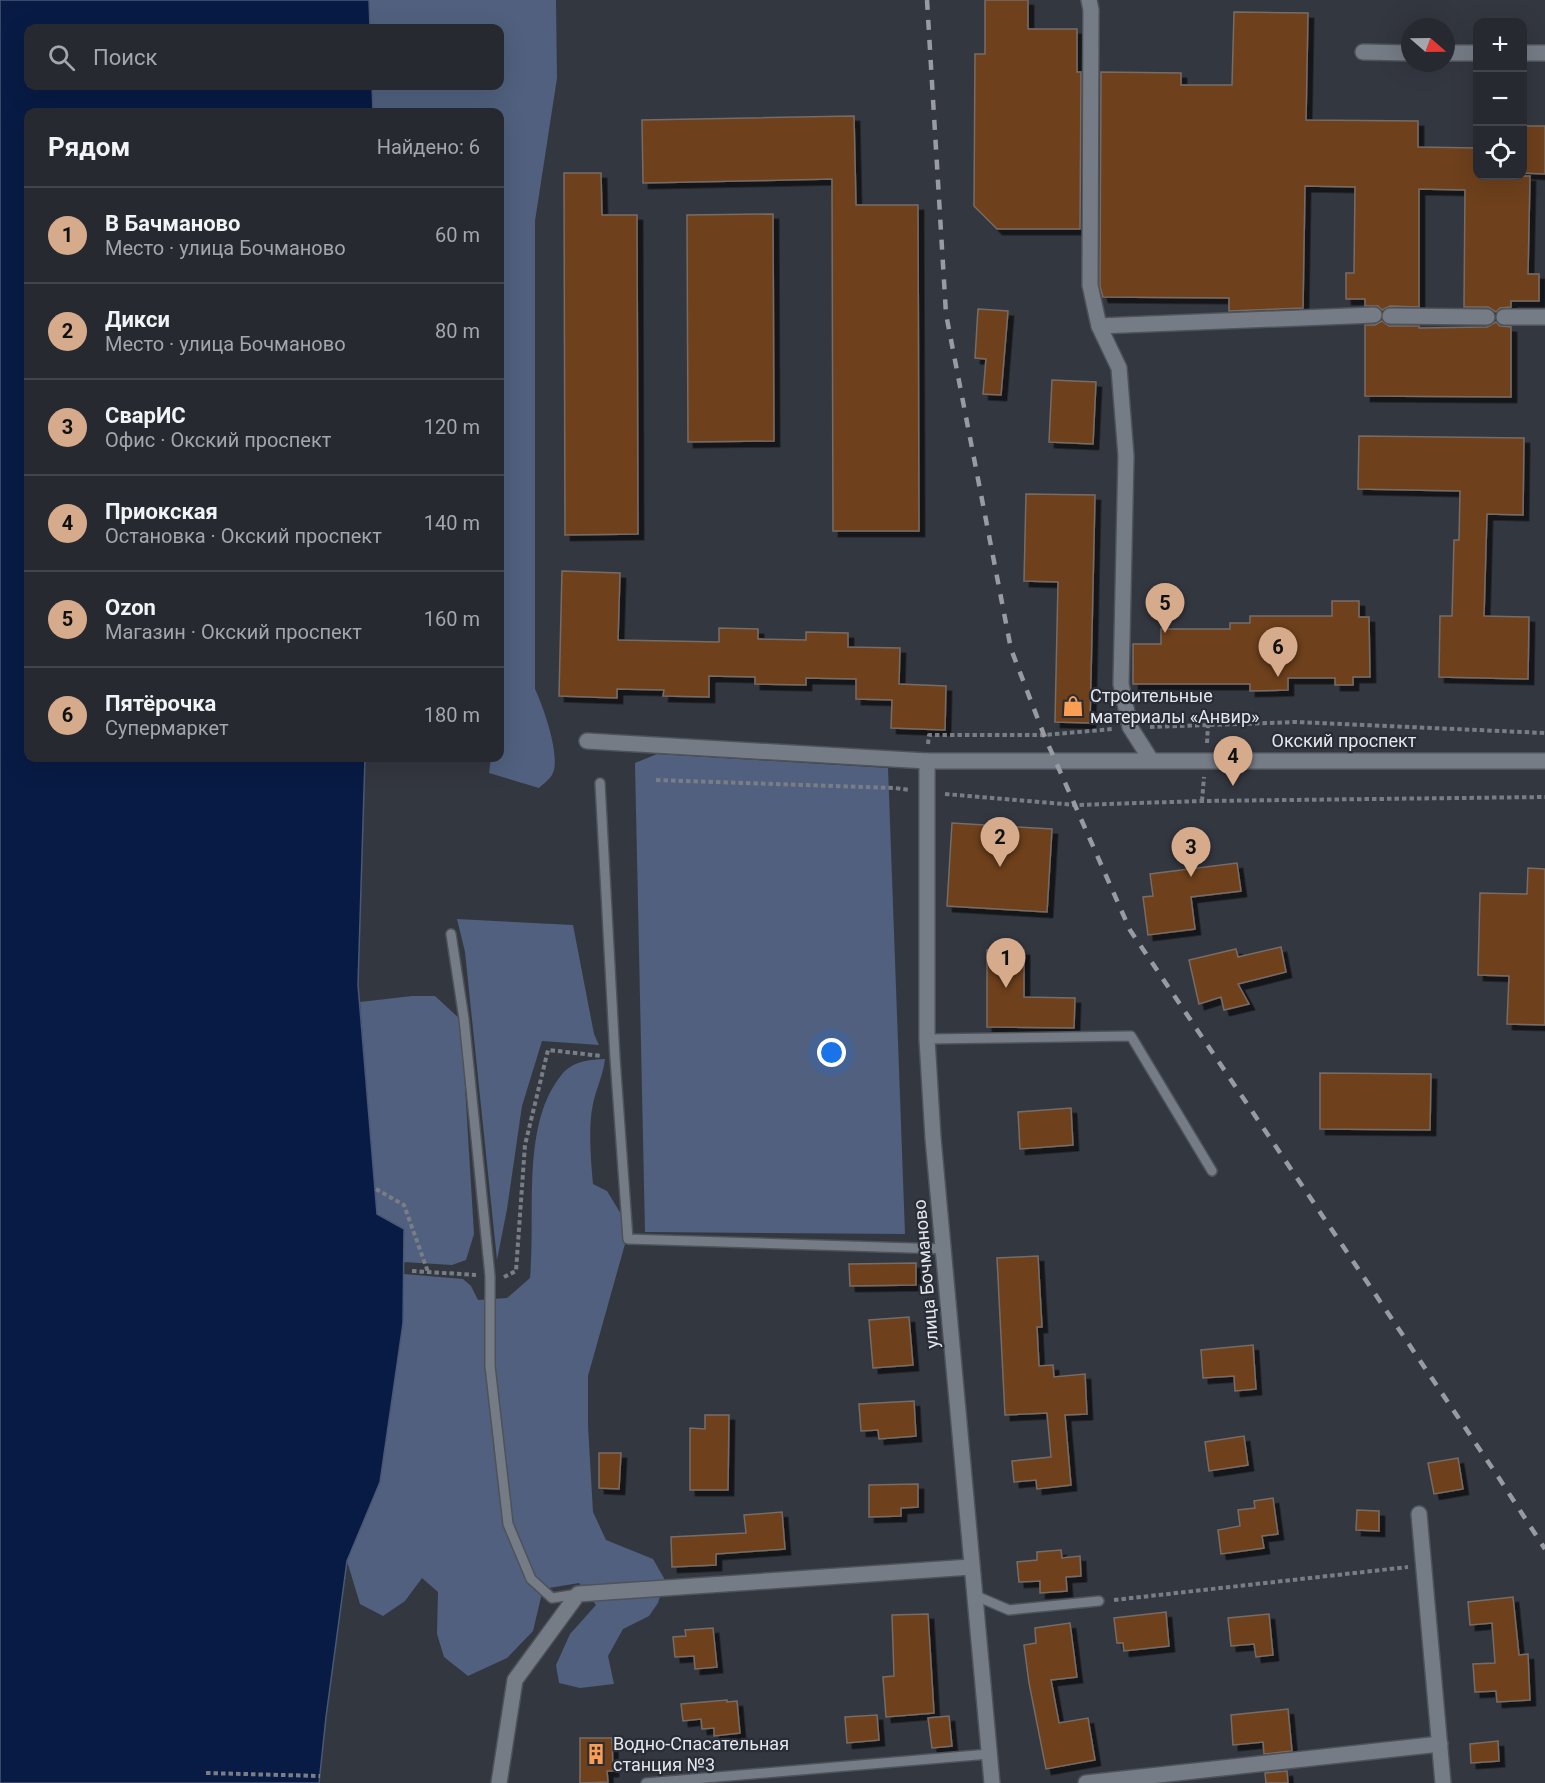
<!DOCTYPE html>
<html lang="ru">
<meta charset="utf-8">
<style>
:root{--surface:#262930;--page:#32353c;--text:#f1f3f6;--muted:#a4a6ab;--line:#42454c;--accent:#d6ab8b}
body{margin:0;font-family:Roboto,sans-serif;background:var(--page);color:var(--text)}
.controls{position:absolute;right:18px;top:18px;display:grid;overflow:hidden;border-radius:12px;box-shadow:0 6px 24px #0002}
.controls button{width:54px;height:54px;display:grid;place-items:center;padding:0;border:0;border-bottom:2px solid var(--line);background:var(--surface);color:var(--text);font:30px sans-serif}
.compass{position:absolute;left:1401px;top:18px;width:54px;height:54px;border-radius:50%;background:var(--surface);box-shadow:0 6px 24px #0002;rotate:110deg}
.you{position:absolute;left:832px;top:1053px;width:21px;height:21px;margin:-15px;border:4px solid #fff;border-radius:50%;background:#1a73e8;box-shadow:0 0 0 9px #1a73e833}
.badge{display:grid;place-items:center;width:39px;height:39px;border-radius:50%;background:var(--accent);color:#111;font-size:20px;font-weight:700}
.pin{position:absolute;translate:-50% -50px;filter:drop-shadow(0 2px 3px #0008)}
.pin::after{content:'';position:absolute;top:32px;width:21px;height:18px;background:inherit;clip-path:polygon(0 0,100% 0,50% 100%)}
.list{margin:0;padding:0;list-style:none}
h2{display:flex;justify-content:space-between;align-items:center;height:78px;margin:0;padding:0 24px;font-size:26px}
h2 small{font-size:20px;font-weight:400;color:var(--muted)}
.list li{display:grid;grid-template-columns:39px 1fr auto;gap:18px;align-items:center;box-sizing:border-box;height:96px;padding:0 24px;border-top:2px solid var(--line)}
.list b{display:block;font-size:22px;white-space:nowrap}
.list p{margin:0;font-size:20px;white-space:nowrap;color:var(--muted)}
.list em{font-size:20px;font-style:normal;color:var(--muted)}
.icon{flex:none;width:33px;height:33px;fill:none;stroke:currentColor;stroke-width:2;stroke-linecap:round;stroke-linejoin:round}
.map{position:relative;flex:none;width:1545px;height:1783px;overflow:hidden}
.search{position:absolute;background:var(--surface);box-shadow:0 6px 24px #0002;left:24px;top:24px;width:480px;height:66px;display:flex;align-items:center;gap:15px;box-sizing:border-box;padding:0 21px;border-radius:12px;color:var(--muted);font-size:22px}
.panel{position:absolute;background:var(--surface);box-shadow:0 6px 24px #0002;left:24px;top:108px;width:480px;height:654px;border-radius:12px}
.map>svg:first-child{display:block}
.green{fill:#50607e}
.water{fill:#081b44;stroke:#4a5876;stroke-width:1.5}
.building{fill:#6e3f1a;stroke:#776c65;stroke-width:1.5;filter:url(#shadow)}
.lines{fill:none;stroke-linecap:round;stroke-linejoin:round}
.service-casing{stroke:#4e535a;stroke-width:12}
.minor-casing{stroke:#4e535a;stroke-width:18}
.secondary-casing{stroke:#4e535a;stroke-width:18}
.path{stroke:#797d85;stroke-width:4;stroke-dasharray:4.5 3;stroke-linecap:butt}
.service{stroke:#767c86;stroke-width:9}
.minor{stroke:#767c86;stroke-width:15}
.secondary{stroke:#767c86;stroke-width:15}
.rail{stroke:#989ba2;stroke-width:4.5;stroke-dasharray:10 10;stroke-linecap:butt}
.labels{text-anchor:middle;stroke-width:4.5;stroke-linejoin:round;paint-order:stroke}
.poi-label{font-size:18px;fill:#e3e6ec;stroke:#292d36;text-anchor:start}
.street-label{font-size:18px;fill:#e3e6ec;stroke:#292d36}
</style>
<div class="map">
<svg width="1545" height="1783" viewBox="0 0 1545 1783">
<defs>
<filter id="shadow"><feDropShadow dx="5.5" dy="5.5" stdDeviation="0" flood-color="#0009"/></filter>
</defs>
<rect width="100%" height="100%" fill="#333740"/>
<!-- green -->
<g class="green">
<path d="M 369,0 L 556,0 L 557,78 L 535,221 L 535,689 C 543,706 562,758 552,775 C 549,780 543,784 539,788 L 489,773 L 491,758 L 500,758 L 500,112 L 373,112 L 372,86 L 500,86 L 500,28 L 370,28 Z"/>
<path d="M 657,754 L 888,768 L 905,1234 L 645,1232 L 635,763 Z"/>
<path d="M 457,919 L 573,925 L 594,1034 L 599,1045 L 542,1041 L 522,1106 L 507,1209 L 497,1260 L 465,952 Z"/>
<path d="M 412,996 L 435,996 L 461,1020 L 474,1234 L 466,1260 L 452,1265 L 403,1262 L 404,1229 L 377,1215 L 360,1002 Z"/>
<path d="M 605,1059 C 603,1076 596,1089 593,1104 C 588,1126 591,1162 593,1184 L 607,1191 L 621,1214 L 625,1244 L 588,1376 L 588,1426 L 593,1512 L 606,1540 L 653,1559 L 665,1580 L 658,1603 L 649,1616 L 623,1629 L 608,1656 L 614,1684 L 580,1688 L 559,1683 L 556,1665 L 570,1634 L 596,1605 L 579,1583 L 543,1589 L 533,1631 L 507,1658 L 468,1676 L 444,1657 L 437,1634 L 438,1592 L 422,1578 L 405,1601 L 383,1616 L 360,1604 L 347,1561 L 380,1482 L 403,1323 L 404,1274 L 463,1279 L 471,1286 L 478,1300 L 507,1298 L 530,1278 C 536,1219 522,1135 555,1084 C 558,1080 562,1073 566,1070 C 578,1060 590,1060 605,1059 Z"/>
</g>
<!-- water -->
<path class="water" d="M 0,0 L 369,0 L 370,28 L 28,28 L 28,86 L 372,86 L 373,112 L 28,112 L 28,758 L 365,758 L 358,985 L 377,1214 L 404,1229 L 403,1323 L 380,1482 L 347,1561 L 326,1717 L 319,1783 L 0,1783 Z"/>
<!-- building -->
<g class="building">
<path d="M 985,0 L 1028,0 L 1028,29 L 1077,29 L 1077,72 L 1081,72 L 1080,229 L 997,229 L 974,206 L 975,54 L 985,54 Z"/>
<path d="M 1234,12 L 1308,13 L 1306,120 L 1418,121 L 1418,147 L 1478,148 L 1478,176 L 1530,176 L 1528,274 L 1539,274 L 1539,301 L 1511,301 L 1511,307 L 1500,308 L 1496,312 L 1488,307 L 1464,307 L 1465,190 L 1419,189 L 1419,307 L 1390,306 L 1382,310 L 1378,306 L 1365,306 L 1365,299 L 1346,299 L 1346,273 L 1354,273 L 1355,187 L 1305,186 L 1303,308 L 1229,311 L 1229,298 L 1103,297 L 1100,287 L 1101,72 L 1181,73 L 1181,85 L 1232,85 Z"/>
<path d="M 854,116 L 856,205 L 918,205 L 919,531 L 833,531 L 832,179 L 643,183 L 642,120 Z"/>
<path d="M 1522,126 L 1545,126 L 1545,174 L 1522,173 Z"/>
<path d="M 564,173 L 601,173 L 602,215 L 637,215 L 638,534 L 565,535 Z"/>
<path d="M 773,214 L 774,441 L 688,442 L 687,215 Z"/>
<path d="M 978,309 L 1008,311 L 1001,395 L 983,394 L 986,359 L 975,358 Z"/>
<path d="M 1382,321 L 1389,326 L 1419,326 L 1419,328 L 1487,327 L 1496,322 L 1500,326 L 1511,327 L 1511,397 L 1365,396 L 1365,325 L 1375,325 Z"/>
<path d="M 1052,380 L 1096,382 L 1093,444 L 1049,442 Z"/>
<path d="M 1359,436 L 1524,438 L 1523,515 L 1487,514 L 1484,616 L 1529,617 L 1528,679 L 1439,677 L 1440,616 L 1452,616 L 1454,540 L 1459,540 L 1460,491 L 1358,489 Z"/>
<path d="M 1026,494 L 1095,495 L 1090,723 L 1055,722 L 1058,582 L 1024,581 Z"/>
<path d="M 562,571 L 620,573 L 618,640 L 719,642 L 719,628 L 758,629 L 758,639 L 806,640 L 806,632 L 848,633 L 848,647 L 900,648 L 899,684 L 946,686 L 945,730 L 891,728 L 892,700 L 856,699 L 856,679 L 806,678 L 806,685 L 755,684 L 755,677 L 709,676 L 709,697 L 663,696 L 664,690 L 617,689 L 617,698 L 559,696 Z"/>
<path d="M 1332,601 L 1359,601 L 1359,617 L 1369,617 L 1370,677 L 1353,677 L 1353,685 L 1335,685 L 1335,678 L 1288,678 L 1288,690 L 1250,691 L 1250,684 L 1133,684 L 1133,644 L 1161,644 L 1161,629 L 1230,629 L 1230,623 L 1250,623 L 1250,616 L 1332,616 Z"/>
<path d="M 952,823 L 1052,829 L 1047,912 L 947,906 Z"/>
<path d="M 1237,863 L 1241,891 L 1191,897 L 1195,929 L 1148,935 L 1143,897 L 1153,896 L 1150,874 Z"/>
<path d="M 1528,868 L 1545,869 L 1545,1025 L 1507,1024 L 1509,976 L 1478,975 L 1480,893 L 1527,894 Z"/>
<path d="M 1281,947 L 1286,972 L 1238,984 L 1249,1004 L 1224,1010 L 1221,997 L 1199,1004 L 1189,960 L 1236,949 L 1238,957 Z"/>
<path d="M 987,950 L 1024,950 L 1024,997 L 1075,998 L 1074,1028 L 987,1027 Z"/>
<path d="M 1320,1073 L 1431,1074 L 1430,1130 L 1320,1129 Z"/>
<path d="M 1071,1108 L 1073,1145 L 1020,1149 L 1018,1112 Z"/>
<path d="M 1038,1256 L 1042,1327 L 1037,1327 L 1039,1366 L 1053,1365 L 1054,1377 L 1085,1374 L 1087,1414 L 1065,1415 L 1071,1485 L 1037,1489 L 1036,1480 L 1014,1482 L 1012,1461 L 1051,1457 L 1047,1413 L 1005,1415 L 997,1258 Z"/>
<path d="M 916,1263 L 916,1285 L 850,1286 L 849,1264 Z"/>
<path d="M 909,1317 L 913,1365 L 873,1368 L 869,1320 Z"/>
<path d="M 1253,1345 L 1256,1389 L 1235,1391 L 1234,1376 L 1203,1378 L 1201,1350 Z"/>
<path d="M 914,1401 L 916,1436 L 879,1439 L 878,1430 L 861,1431 L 859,1404 Z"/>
<path d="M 705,1415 L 729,1415 L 728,1490 L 690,1490 L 690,1428 L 705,1429 Z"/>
<path d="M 1244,1436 L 1248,1465 L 1209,1471 L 1205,1442 Z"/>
<path d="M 599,1453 L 621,1453 L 619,1489 L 599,1488 Z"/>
<path d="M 1458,1458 L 1463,1489 L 1434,1494 L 1428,1463 Z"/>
<path d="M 918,1484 L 918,1507 L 901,1508 L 901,1516 L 869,1517 L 869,1485 Z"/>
<path d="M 1273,1498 L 1278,1534 L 1262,1536 L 1264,1548 L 1221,1554 L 1218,1530 L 1240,1526 L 1238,1510 L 1255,1508 L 1254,1501 Z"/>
<path d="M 1357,1510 L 1379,1511 L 1379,1531 L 1356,1530 Z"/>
<path d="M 782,1512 L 785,1549 L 716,1554 L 716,1565 L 672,1567 L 671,1537 L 746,1533 L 744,1515 Z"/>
<path d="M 1061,1550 L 1062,1558 L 1080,1556 L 1081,1576 L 1066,1577 L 1067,1591 L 1040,1593 L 1040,1581 L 1019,1582 L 1017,1562 L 1037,1560 L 1037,1552 Z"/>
<path d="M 1513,1597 L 1519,1655 L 1528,1654 L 1530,1700 L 1497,1702 L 1496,1691 L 1475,1692 L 1473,1664 L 1495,1663 L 1492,1623 L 1470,1625 L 1468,1602 Z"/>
<path d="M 1166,1612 L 1169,1646 L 1124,1651 L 1123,1643 L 1117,1643 L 1114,1618 Z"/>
<path d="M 928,1614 L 934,1713 L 886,1717 L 883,1677 L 894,1676 L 892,1615 Z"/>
<path d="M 1269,1614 L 1273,1655 L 1256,1657 L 1254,1644 L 1231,1646 L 1228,1618 Z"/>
<path d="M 1070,1623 L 1077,1677 L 1051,1680 L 1059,1723 L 1088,1718 L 1095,1760 L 1046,1769 L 1029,1683 L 1024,1645 L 1036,1643 L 1035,1628 Z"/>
<path d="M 713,1628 L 717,1667 L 695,1669 L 694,1656 L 675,1657 L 673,1637 L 686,1636 L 685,1630 Z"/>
<path d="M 727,1700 L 727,1702 L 737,1701 L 740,1733 L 714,1736 L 714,1728 L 702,1729 L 701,1719 L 683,1721 L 681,1704 Z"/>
<path d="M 1288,1709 L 1292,1751 L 1264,1754 L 1263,1742 L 1233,1745 L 1231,1715 Z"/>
<path d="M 877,1715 L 879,1740 L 847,1743 L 845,1717 Z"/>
<path d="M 949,1716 L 952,1746 L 932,1748 L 928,1718 Z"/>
<path d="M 580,1738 L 612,1738 L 613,1771 L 607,1771 L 608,1782 L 580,1783 Z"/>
<path d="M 1498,1741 L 1499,1761 L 1471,1763 L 1470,1744 Z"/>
<path d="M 1287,1771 L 1288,1783 L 1266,1783 L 1265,1773 Z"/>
</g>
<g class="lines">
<defs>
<g id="service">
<path d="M 600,783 L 615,1058 L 628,1239 L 944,1249"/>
<path d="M 451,934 L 464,1019 L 490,1276 L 490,1366 L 508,1524 L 531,1579 L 552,1598 L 578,1594"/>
<path d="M 927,1039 L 1131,1036 L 1212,1171"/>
<path d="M 974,1595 L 1009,1610 L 1099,1601"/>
<path d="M 646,1783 L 989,1754"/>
</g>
<g id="minor">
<path d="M 1089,0 L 1091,10 L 1090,285 L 1099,326 L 1119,368 L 1126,456 L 1121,684 L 1130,727 L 1151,760"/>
<path d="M 1363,52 L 1410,53"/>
<path d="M 1446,53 L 1478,53"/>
<path d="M 1522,53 L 1545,53"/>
<path d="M 1390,316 L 1487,317"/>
<path d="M 1504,317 L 1545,317"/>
<path d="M 1099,326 L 1374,315"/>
<path d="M 587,741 L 927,761"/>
<path d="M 1419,1514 L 1443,1783"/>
<path d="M 499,1783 L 515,1680 L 578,1594 L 971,1567"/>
<path d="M 1086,1783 L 1440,1744"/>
</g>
<path id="secondary" d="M 992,1783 L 933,1138 L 927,1039 L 927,761 L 1545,761"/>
</defs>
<!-- service casing -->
<use href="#service" class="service-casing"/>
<!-- minor casing -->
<use href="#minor" class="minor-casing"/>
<!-- secondary casing -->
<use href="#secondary" class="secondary-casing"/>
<!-- path -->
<g class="path">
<path d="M 1150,727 L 1296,722 L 1545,733"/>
<path d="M 1207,743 L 1208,725"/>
<path d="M 928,744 L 929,735 L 1044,735 L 1113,729"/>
<path d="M 656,780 L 895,788 L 910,790"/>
<path d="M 945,794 L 1076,805 L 1202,801 L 1545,797"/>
<path d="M 1202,801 L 1204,777"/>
<path d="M 376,1189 L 404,1205 L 428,1272"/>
<path d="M 412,1271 L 476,1275"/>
<path d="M 504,1277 L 516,1271 L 525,1145 L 548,1050 L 602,1056"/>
<path d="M 1114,1600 L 1408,1567"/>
<path d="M 206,1773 L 320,1776"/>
</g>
<!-- service -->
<use href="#service" class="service"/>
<!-- minor -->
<use href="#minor" class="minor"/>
<!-- secondary -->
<use href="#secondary" class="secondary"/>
<!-- rail -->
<path class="rail" d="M 927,0 L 946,314 L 1011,649 L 1044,735 L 1130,930 L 1497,1475 L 1545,1549"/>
</g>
<!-- icons -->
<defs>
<symbol id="shop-bare" viewBox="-9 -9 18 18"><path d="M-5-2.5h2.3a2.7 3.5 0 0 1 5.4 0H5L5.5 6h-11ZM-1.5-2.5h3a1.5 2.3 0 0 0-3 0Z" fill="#fc9d54" stroke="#292d36" stroke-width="2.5" paint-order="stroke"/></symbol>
<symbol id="building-bare" viewBox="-9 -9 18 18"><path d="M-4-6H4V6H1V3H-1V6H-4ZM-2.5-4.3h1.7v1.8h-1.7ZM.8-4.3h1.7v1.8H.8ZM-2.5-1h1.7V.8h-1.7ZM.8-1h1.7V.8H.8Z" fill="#fc9d54" stroke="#292d36" stroke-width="2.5" paint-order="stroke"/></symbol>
</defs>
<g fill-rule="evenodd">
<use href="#shop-bare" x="1058" y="691" width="30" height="30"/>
<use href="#building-bare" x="581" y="1739" width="30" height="30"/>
</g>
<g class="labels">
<!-- poi labels -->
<g class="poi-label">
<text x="1090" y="702">Строительные<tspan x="1090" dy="21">материалы «Анвир»</tspan></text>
<text x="613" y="1750">Водно-Спасательная<tspan x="613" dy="21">станция №3</tspan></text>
</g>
<!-- street labels -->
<g class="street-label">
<text x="1344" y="747">Окский проспект</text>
<text transform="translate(926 1274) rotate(-95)" y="6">улица Бочманово</text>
</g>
</g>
</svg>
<div class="controls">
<button>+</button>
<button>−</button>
<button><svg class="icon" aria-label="locate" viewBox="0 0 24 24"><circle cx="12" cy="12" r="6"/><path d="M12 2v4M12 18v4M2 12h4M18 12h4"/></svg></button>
</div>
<svg class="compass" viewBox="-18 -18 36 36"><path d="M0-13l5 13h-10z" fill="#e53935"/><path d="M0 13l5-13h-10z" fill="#a4a6ab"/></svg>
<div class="you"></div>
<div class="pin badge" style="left:1006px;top:988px">1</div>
<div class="pin badge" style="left:1000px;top:867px">2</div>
<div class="pin badge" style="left:1191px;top:877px">3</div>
<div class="pin badge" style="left:1233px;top:786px">4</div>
<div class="pin badge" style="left:1165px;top:633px">5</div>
<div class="pin badge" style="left:1278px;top:677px">6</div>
<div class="search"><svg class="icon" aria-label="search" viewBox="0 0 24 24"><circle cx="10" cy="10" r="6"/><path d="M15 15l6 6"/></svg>Поиск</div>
<section class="panel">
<h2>Рядом<small>Найдено: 6</small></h2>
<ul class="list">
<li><span class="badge">1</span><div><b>В Бачманово</b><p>Место · улица Бочманово</p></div><em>60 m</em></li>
<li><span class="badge">2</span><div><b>Дикси</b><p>Место · улица Бочманово</p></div><em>80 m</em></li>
<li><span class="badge">3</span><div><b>СварИС</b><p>Офис · Окский проспект</p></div><em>120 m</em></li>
<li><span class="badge">4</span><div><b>Приокская</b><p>Остановка · Окский проспект</p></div><em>140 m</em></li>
<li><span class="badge">5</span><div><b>Ozon</b><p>Магазин · Окский проспект</p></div><em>160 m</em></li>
<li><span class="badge">6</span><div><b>Пятёрочка</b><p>Супермаркет</p></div><em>180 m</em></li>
</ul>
</section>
</div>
